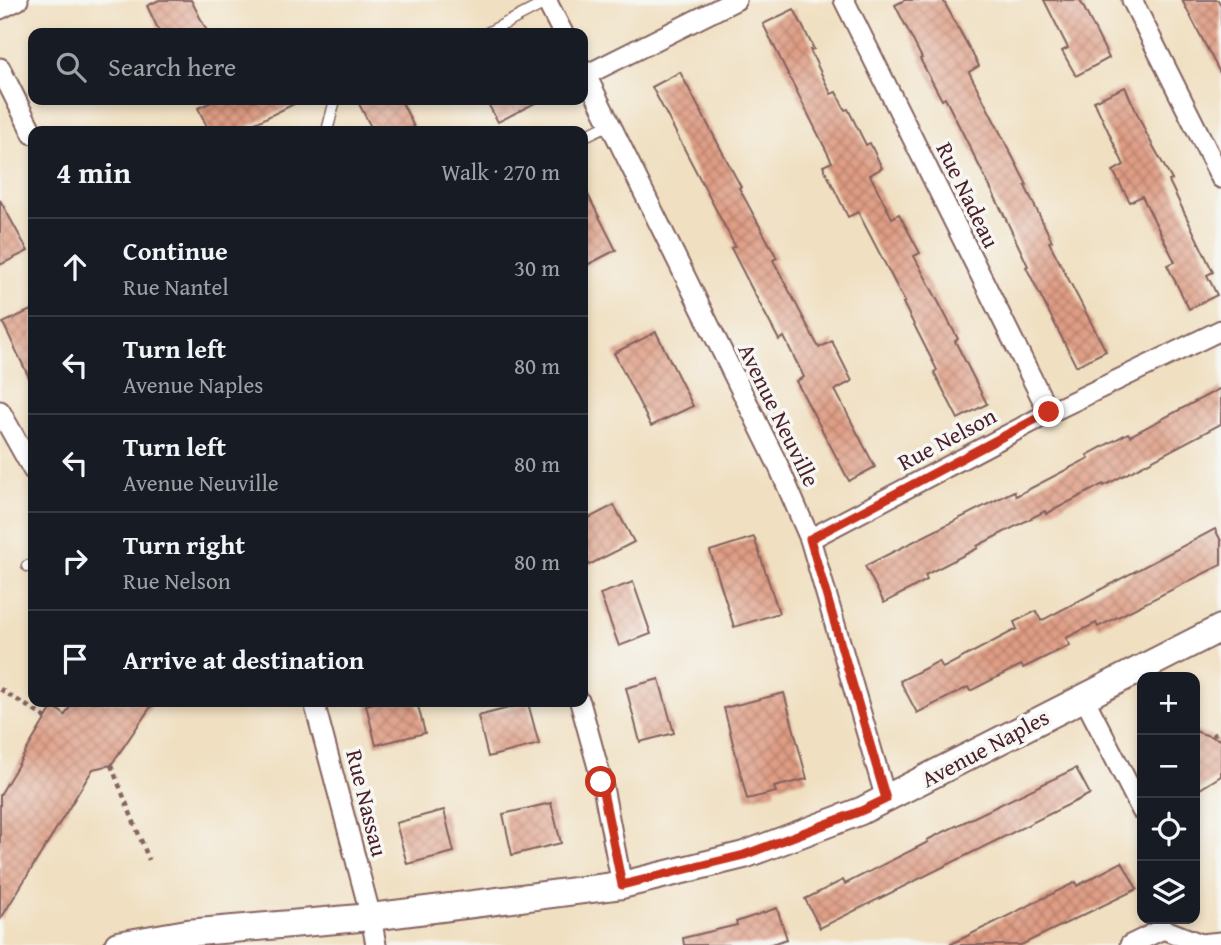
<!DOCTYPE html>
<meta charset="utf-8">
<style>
:root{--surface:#171b24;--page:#242831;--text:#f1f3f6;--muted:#9ea1a6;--line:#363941}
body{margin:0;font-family:"Gentium Book Plus",serif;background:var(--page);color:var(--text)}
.controls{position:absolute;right:21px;bottom:21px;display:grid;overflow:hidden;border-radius:14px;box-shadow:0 4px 10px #0003}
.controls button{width:63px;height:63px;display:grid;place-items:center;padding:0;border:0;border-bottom:2px solid var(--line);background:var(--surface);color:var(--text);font:35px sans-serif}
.stop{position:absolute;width:21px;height:21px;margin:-16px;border:5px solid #c8321e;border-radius:50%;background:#fff}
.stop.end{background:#c8321e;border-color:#fff;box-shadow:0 2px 7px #0008}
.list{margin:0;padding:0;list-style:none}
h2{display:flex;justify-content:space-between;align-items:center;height:91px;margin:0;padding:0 28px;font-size:30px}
h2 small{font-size:23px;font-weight:400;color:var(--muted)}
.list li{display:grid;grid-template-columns:46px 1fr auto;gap:21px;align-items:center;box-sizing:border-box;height:98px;padding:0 28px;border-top:2px solid var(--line)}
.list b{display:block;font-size:26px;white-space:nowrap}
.list p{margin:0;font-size:23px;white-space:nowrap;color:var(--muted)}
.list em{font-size:23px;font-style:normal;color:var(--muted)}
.icon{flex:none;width:38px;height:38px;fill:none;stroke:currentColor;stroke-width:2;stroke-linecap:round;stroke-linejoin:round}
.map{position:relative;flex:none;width:1221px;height:945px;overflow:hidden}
.search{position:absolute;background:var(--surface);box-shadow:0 4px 10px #0003;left:28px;top:28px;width:560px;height:77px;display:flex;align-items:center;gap:18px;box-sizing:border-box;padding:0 24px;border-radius:14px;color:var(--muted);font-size:26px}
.panel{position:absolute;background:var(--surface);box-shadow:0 4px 10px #0003;left:28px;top:126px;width:560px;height:581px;border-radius:14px}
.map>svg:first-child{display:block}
.building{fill:url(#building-cross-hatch)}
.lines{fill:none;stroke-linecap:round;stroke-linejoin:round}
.lane-casing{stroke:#84625f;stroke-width:13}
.street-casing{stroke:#84625f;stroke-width:23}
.secondary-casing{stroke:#84625f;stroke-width:30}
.path{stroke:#84625f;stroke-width:4.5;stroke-dasharray:5 5;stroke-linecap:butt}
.lane{stroke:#fff;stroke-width:10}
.street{stroke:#fff;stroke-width:19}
.secondary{stroke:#fff;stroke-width:26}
.route{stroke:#c8321e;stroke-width:9}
.labels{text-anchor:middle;stroke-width:7;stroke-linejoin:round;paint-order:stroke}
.street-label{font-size:23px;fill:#4a1f2b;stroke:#f6f6f2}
</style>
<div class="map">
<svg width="1221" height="945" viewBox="0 0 1221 945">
<defs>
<pattern id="building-cross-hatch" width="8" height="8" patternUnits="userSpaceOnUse" patternTransform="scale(1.75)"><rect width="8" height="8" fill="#df9d84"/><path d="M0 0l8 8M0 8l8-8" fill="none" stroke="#b77f6c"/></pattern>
</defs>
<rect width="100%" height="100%" fill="#f6f6f2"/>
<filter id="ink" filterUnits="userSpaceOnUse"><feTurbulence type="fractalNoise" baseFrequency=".0143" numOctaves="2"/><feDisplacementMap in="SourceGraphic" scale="14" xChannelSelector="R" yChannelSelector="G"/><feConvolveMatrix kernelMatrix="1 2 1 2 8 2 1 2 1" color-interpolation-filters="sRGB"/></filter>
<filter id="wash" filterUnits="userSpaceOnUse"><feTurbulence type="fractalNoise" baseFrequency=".00686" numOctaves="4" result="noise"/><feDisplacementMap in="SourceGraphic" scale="28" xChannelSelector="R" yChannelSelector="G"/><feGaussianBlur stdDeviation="1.57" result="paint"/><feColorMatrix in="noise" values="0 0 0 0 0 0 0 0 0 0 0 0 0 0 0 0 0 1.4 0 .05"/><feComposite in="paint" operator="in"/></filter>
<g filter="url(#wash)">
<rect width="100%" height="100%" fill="#f0dfc0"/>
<g id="blocks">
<!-- building -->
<g class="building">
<path d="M 159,0 L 191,0 L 208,33 L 160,33 L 147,6 Z"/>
<path d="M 905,0 L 943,0 L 979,66 L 969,72 L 1027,185 L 1025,186 L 1052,241 L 1049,242 L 1106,351 L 1076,366 L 1026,267 L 1028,266 L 1003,213 L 945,98 L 942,100 L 920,59 L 922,58 L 895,5 Z"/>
<path d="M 1044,0 L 1080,0 L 1109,58 L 1076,76 L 1062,51 L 1068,48 Z"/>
<path d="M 1182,0 L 1218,0 L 1221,6 L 1221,75 Z"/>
<path d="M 794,9 L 814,49 L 810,50 L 831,94 L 836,92 L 845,110 L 848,109 L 866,145 L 870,143 L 882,168 L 870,175 L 892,218 L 899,214 L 920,253 L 914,256 L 958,339 L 955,341 L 987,404 L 958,419 L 934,372 L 937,370 L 903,303 L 905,302 L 858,212 L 848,217 L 823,166 L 832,162 L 763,24 Z"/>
<path d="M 680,72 L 741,187 L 739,188 L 777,258 L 773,260 L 819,348 L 832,341 L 852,381 L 835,390 L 875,467 L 849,481 L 796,381 L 804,377 L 784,337 L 779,340 L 753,291 L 731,248 L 735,246 L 652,87 Z"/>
<path d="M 1125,87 L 1147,135 L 1172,180 L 1169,181 L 1213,272 L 1207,275 L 1217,295 L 1189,309 L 1167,265 L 1175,262 L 1142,196 L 1130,202 L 1113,171 L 1124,165 L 1094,101 Z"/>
<path d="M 216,100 L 302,100 L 239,131 L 209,131 L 198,108 Z"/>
<path d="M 357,100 L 401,100 L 416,131 L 373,131 Z"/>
<path d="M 486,100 L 541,100 L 498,122 Z"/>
<path d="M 583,185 L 616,250 L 583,267 Z"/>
<path d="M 0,200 L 28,251 L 0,265 Z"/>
<path d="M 33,309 L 33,386 L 3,323 Z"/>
<path d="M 656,332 L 693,406 L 651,426 L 614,353 Z"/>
<path d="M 1221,388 L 1221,424 L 1104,486 L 1103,484 L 1046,514 L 1045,511 L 977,546 L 978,548 L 925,575 L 927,580 L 884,603 L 865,566 L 1014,491 L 1016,496 L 1089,458 L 1087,455 L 1128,433 L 1130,436 Z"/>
<path d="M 614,505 L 634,542 L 589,565 L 583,553 L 583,521 Z"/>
<path d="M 1215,529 L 1221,541 L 1221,565 L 1098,627 L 1096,623 L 1066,638 L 1070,645 L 1023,668 L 1021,665 L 970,691 L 968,687 L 917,713 L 900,681 L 939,661 L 943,668 L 1017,629 L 1014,622 L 1036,611 L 1041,621 Z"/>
<path d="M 754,537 L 779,613 L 734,627 L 710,551 Z"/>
<path d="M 633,582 L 651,634 L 619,646 L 600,594 Z"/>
<path d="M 659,679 L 674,733 L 640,742 L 626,688 Z"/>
<path d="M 784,693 L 807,779 L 774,787 L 776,792 L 747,799 L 724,708 Z"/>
<path d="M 73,702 L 154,702 L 111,765 L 93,769 L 0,920 L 0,795 L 53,706 L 65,715 Z"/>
<path d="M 377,702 L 417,702 L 425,733 L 376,745 L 366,705 Z"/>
<path d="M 528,703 L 539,744 L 488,757 L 478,716 Z"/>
<path d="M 1195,731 L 1221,740 L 1221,776 L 1195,792 Z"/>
<path d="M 1076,768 L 1090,794 L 820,928 L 805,899 L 843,880 L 845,884 L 928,842 L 927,840 Z"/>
<path d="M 551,803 L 561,843 L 512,855 L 503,814 Z"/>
<path d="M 444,810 L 454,852 L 407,864 L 396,823 Z"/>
<path d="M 1122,862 L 1137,889 L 1021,945 L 949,945 L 1076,882 L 1077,886 Z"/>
<path d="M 777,908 L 787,939 L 768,945 L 684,945 L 683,938 L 737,925 L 736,922 Z"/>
</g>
</g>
</g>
<g filter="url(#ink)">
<use href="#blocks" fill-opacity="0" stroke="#84625f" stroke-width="2"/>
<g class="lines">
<defs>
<g id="lane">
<path d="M 487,33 L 547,2"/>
<path d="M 327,131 L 335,100"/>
<path d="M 583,137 L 610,124"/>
<path d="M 27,566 L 33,565"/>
</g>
<g id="street">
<path d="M 546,0 L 563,33"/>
<path d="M 844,0 L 1049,413"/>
<path d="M 1132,0 L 1221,178"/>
<path d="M 0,9 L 18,0"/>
<path d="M 0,68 L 33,134"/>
<path d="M 583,69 L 778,465 L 810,539 L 886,799"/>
<path d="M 586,75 L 736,0"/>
<path d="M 0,411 L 33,470"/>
<path d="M 810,539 L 1049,413 L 1221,330"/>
<path d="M 1083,696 L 1142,811"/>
<path d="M 314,702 L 371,917 L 376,945"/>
<path d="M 580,702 L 602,782 L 622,885"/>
<path d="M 1130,945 L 1163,929 L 1201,944 L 1221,942"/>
</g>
<path id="secondary" d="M 118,945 L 187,933 L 371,917 L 622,885 L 744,855 L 861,811 L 1221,628"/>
</defs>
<!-- lane casing -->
<use href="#lane" class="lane-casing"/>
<!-- street casing -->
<use href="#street" class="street-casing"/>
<!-- secondary casing -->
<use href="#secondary" class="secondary-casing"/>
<!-- path -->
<g class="path">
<path d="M 0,689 L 46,718"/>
<path d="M 1212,736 L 1221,730"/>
<path d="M 111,765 L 149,860"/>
</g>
<!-- lane -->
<use href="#lane" class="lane"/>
<!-- street -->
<use href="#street" class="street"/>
<!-- secondary -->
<use href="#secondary" class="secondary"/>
</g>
</g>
<g class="lines" filter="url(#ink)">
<!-- route -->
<path class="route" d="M 601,782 L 622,885 L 744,855 L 861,811 L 886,799 L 810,539 L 1049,412"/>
</g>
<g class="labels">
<!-- street labels -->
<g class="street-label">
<text transform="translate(968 195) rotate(64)" y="8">Rue Nadeau</text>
<text transform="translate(779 415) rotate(64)" y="8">Avenue Neuville</text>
<text transform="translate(947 439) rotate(-28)" y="8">Rue Nelson</text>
<text transform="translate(985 748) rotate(-28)" y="8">Avenue Naples</text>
<text transform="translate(367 803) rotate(76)" y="8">Rue Nassau</text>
</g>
</g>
</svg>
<div class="controls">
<button>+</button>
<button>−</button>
<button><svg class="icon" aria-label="locate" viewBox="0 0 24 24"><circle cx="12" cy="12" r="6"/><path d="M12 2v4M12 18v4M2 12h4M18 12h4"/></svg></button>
<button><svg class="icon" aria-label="layers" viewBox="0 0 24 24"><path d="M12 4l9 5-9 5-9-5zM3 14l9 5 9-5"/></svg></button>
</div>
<div class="stop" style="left:601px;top:782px"></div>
<div class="stop end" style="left:1049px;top:412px"></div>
<div class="search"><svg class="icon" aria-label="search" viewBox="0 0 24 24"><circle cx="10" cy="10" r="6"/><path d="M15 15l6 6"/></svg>Search here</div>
<section class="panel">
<h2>4 min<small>Walk · 270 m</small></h2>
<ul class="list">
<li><svg class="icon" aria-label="ahead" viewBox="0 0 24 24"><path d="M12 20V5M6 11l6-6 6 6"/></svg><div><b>Continue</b><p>Rue Nantel</p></div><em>30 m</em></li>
<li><svg class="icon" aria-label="left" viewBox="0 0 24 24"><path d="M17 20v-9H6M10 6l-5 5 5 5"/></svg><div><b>Turn left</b><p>Avenue Naples</p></div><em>80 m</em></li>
<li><svg class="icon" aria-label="left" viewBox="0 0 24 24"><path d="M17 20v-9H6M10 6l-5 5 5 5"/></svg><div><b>Turn left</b><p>Avenue Neuville</p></div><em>80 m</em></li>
<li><svg class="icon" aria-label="right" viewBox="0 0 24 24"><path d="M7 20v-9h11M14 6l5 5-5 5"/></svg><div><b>Turn right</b><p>Rue Nelson</p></div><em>80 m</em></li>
<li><svg class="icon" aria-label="arrive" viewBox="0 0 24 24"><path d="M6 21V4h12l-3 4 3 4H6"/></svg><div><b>Arrive at destination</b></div></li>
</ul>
</section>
</div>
